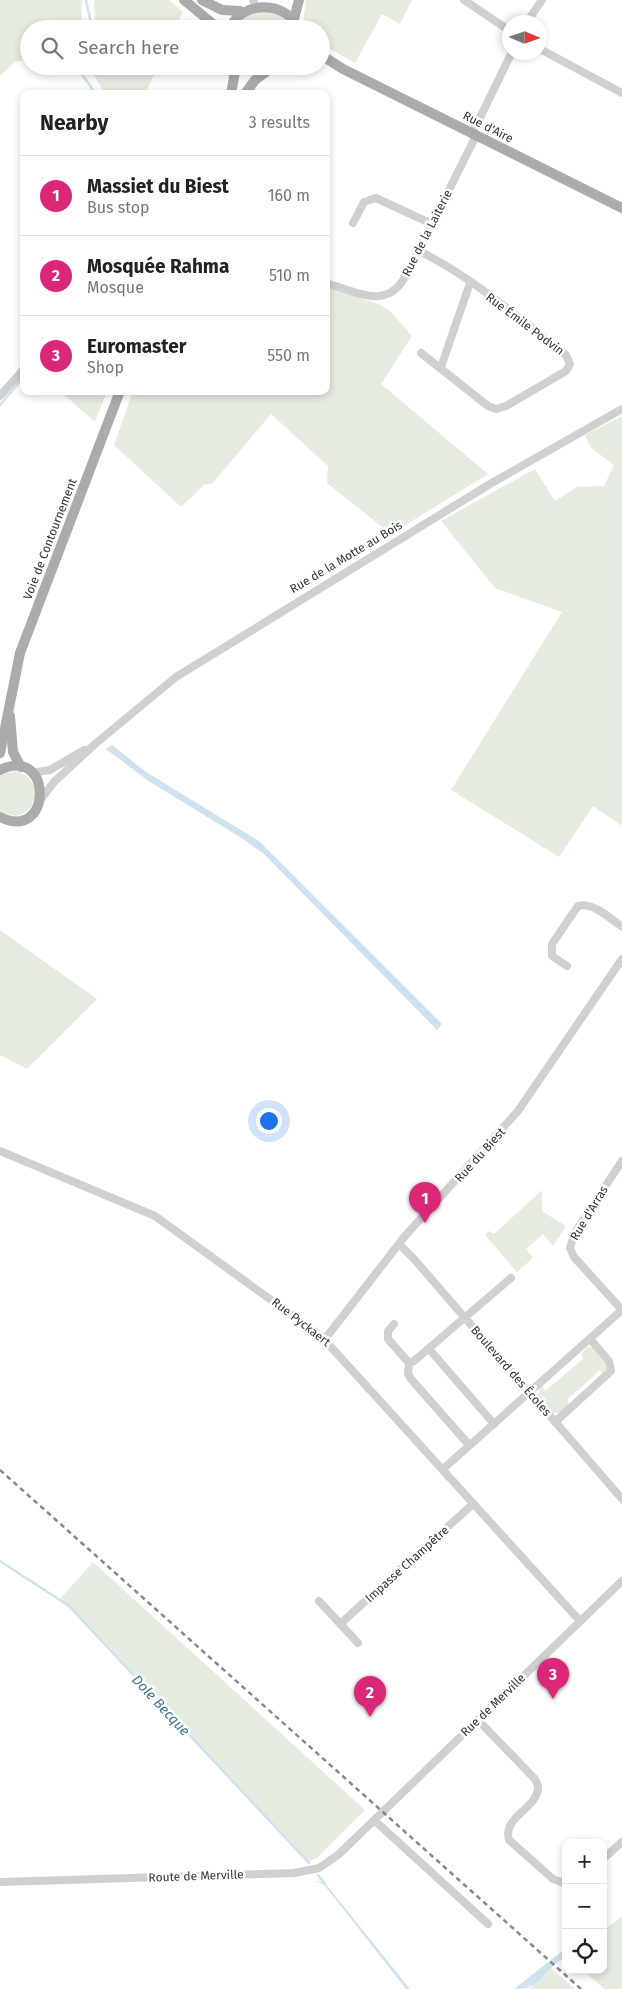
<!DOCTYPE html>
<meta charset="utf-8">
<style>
:root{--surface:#fff;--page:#f2f2f2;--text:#222;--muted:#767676;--line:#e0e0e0;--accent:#db2777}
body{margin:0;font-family:"Fira Sans",sans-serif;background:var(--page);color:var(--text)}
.controls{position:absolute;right:15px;bottom:15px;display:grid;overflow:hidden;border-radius:10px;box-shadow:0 2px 8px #0003}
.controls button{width:45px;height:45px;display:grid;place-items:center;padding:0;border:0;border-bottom:1px solid var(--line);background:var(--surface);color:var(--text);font:25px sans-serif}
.compass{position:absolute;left:502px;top:15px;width:45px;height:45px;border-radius:50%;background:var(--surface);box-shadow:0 2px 8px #0003;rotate:92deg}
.you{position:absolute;left:268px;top:1120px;width:18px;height:18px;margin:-12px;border:4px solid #fff;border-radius:50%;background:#1a73e8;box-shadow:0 0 0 8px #1a73e833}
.badge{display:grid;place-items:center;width:32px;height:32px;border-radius:50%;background:var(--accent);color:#fff;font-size:16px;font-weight:700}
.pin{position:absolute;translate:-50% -41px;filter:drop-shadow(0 1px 2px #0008)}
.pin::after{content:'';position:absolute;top:26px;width:18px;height:15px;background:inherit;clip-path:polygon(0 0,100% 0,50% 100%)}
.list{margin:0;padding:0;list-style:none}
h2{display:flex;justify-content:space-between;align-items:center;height:65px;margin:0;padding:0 20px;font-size:21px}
h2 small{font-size:16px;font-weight:400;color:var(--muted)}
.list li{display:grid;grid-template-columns:32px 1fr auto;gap:15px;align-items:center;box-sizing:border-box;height:80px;padding:0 20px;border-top:1px solid var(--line)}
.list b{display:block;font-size:19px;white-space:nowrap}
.list p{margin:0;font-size:16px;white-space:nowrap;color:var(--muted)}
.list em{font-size:16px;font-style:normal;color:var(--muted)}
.icon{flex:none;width:28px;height:28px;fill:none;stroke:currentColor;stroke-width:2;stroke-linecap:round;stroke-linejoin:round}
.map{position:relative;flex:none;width:622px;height:1989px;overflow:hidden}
.search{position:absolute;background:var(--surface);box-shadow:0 2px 8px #0003;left:20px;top:20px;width:310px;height:55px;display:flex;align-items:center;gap:12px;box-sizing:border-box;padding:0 18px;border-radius:28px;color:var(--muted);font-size:19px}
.panel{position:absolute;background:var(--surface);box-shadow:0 2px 8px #0003;left:20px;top:90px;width:310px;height:305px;border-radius:10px}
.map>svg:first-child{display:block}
.green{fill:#e6ecdf}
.water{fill:#cfe2ee}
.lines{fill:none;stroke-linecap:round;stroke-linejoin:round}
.stream{stroke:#cfe2ee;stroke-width:2.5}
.minor{stroke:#d0d0d0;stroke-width:8}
.major{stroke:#ababab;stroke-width:10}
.rail{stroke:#888;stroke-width:2.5;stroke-dasharray:5 4;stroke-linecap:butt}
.labels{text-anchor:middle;stroke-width:5;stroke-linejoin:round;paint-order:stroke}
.street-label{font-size:12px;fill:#333;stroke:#fff}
.water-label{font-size:14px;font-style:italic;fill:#3f7597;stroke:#fff}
</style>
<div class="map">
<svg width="622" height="1989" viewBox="0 0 622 1989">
<rect width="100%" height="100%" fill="#fff"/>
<!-- green -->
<g class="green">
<path d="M 0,0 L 82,0 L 81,29 L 29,29 L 29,59 L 15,62 L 0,76 Z"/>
<path d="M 94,0 L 169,0 L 183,12 L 175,29 L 95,29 Z"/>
<path d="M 306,0 L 412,0 L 400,24 L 382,14 L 355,63 L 321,44 L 321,29 L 308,29 L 304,17 Z"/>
<path d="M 273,9 L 289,22 L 292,29 L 237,29 L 245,15 Z"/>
<path d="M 89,66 L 158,66 L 145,94 L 105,94 Z"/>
<path d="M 326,286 L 381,305 L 391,312 L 412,336 L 381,384 L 488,474 L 391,534 L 327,483 L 328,466 L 271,414 L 212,484 L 205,484 L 181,507 L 114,445 L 133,391 L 326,391 Z"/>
<path d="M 60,391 L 107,391 L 95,422 Z"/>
<path d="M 622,416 L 622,826 L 593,806 L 559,857 L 451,790 L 562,612 L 495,588 L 441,521 L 535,469 L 555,501 L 577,487 L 604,486 L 614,465 L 590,447 L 585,435 Z"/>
<path d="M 16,771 C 41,777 41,811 16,816 L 0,812 L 0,775 Z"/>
<path d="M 0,930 L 97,999 L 27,1069 L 0,1055 Z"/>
<path d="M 542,1190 L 542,1211 L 566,1226 L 553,1246 L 543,1234 L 526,1249 L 533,1258 L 517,1272 L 485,1235 L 489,1231 L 494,1234 Z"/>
<path d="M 588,1347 L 594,1348 L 609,1367 L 602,1377 L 600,1370 L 568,1399 L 569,1406 L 559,1413 L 553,1413 L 538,1395 L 539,1389 L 543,1385 L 545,1391 L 583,1359 L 581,1353 Z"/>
<path d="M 93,1562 L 365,1810 L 317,1858 L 308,1862 L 69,1606 L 59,1600 Z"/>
<path d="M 622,1916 L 622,1989 L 604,1989 L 583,1970 L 603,1970 L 603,1931 Z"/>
<path d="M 551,1968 L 575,1989 L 529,1989 L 543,1978 Z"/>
</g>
<!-- water -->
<g class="water">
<path d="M 112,745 L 146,772 L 259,841 L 442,1024 L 437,1030 L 264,854 L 240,837 L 150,782 L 106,749 Z"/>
<path d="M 316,1881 L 324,1882 L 410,1989 L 406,1989 L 330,1892 L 323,1884 Z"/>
<path d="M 566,1948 L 566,1958 C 542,1967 547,1989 514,1989 Z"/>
</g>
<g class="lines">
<!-- stream -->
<g class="stream">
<path d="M 86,0 L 91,23 L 90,29"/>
<path d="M 82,66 L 81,73 L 96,94"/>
<path d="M 0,405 L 24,377"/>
<path d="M 0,1561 L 69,1606 L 309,1863"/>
<path d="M 318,1875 L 325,1884"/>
</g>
<!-- minor -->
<g class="minor">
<path d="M 253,0 L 254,3"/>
<path d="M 464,0 L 510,31"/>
<path d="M 527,22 L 542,0"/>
<path d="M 540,49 L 622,93"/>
<path d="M 472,134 L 512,52"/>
<path d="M 353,223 L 364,202 L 376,198 L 432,224"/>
<path d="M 419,251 C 469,275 522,320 566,355 L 570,364 L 566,371 L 506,406 L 496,409 L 488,406 L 421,353"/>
<path d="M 326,283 C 355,291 386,311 405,277 L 476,136"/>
<path d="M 441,367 L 470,283"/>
<path d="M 0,396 L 24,369"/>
<path d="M 32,773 L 50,770 L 84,750"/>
<path d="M 41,799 L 54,782 L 95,744 L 176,677 L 490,484 L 622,409"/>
<path d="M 567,966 L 552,956 L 552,944 L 578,906 C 592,901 611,919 622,927"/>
<path d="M 0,1151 L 155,1216 L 321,1336 L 580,1621"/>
<path d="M 622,1161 L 574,1234 L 570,1248 L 574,1257 L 622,1310"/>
<path d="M 399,1244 L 414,1259 L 622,1499"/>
<path d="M 394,1324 L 388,1331 L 388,1339 L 409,1363 L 408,1374 L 411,1379 L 469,1445"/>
<path d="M 325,1339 L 405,1236 L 518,1111 L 622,959"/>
<path d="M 429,1349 L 494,1424"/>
<path d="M 409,1363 L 414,1361 L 511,1278"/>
<path d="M 555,1422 L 611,1371 L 609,1361 L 590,1339"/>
<path d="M 443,1469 L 622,1310"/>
<path d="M 319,1601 L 358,1643"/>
<path d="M 340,1624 L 473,1504"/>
<path d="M 478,1720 L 534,1778 L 538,1785 C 540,1809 502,1815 509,1840 L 553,1879 L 566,1884"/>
<path d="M 374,1820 L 488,1924"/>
<path d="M 603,1859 L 622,1842"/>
<path d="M 0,1882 L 294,1873 L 319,1868 L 338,1855 L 622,1581"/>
</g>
<!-- major -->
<g class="major">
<path d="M 184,0 L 219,29"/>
<path d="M 202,0 L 222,10 L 240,11"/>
<path d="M 294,19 L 299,0"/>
<path d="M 230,29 C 240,0 288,0 298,29"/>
<path d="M 321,55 L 343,69 L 622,208"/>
<path d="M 246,66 L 263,72 L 283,66"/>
<path d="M 231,94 L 236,66"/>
<path d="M 245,94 L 255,80 L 266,72"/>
<path d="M 10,716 L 13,752 L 21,767"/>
<path d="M 0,753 L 20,653 L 120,391"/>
<path d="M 0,770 C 53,744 53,843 0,817"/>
</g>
<!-- rail -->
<path class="rail" d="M 0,1470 L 581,1989"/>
</g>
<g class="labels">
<!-- street labels -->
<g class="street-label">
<text transform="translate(488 127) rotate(27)" y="4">Rue d'Aire</text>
<text transform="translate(427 233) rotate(-63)" y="4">Rue de la Laiterie</text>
<text transform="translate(525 324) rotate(37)" y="4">Rue Émile Podvin</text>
<text transform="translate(50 539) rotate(-69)" y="4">Voie de Contournement</text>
<text transform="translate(346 557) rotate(-31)" y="4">Rue de la Motte au Bois</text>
<text transform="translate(480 1155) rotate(-48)" y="4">Rue du Biest</text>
<text transform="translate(589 1213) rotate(-59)" y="4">Rue d'Arras</text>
<text transform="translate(301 1322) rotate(38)" y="4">Rue Pyckaert</text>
<text transform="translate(511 1371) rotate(49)" y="4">Boulevard des Écoles</text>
<text transform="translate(407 1564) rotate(-42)" y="4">Impasse Champêtre</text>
<text transform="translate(493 1705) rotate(-44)" y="4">Rue de Merville</text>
<text transform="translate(196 1876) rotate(-2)" y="4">Route de Merville</text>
</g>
<!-- water labels -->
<g class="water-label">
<text transform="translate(161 1705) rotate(47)" y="5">Dole Becque</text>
</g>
</g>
</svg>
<div class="controls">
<button>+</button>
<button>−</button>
<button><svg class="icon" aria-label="locate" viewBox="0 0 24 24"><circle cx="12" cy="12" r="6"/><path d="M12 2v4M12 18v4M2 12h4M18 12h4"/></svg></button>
</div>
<svg class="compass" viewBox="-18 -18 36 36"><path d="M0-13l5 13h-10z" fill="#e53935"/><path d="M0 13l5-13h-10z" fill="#767676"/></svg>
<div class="you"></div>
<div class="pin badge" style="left:425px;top:1223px">1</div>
<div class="pin badge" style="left:370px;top:1717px">2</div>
<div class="pin badge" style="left:553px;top:1699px">3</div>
<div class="search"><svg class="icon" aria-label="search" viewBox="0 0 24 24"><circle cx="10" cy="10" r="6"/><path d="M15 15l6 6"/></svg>Search here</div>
<section class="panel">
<h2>Nearby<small>3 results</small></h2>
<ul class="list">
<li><span class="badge">1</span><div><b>Massiet du Biest</b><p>Bus stop</p></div><em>160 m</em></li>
<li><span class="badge">2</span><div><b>Mosquée Rahma</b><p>Mosque</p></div><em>510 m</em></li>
<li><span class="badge">3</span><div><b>Euromaster</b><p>Shop</p></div><em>550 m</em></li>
</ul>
</section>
</div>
